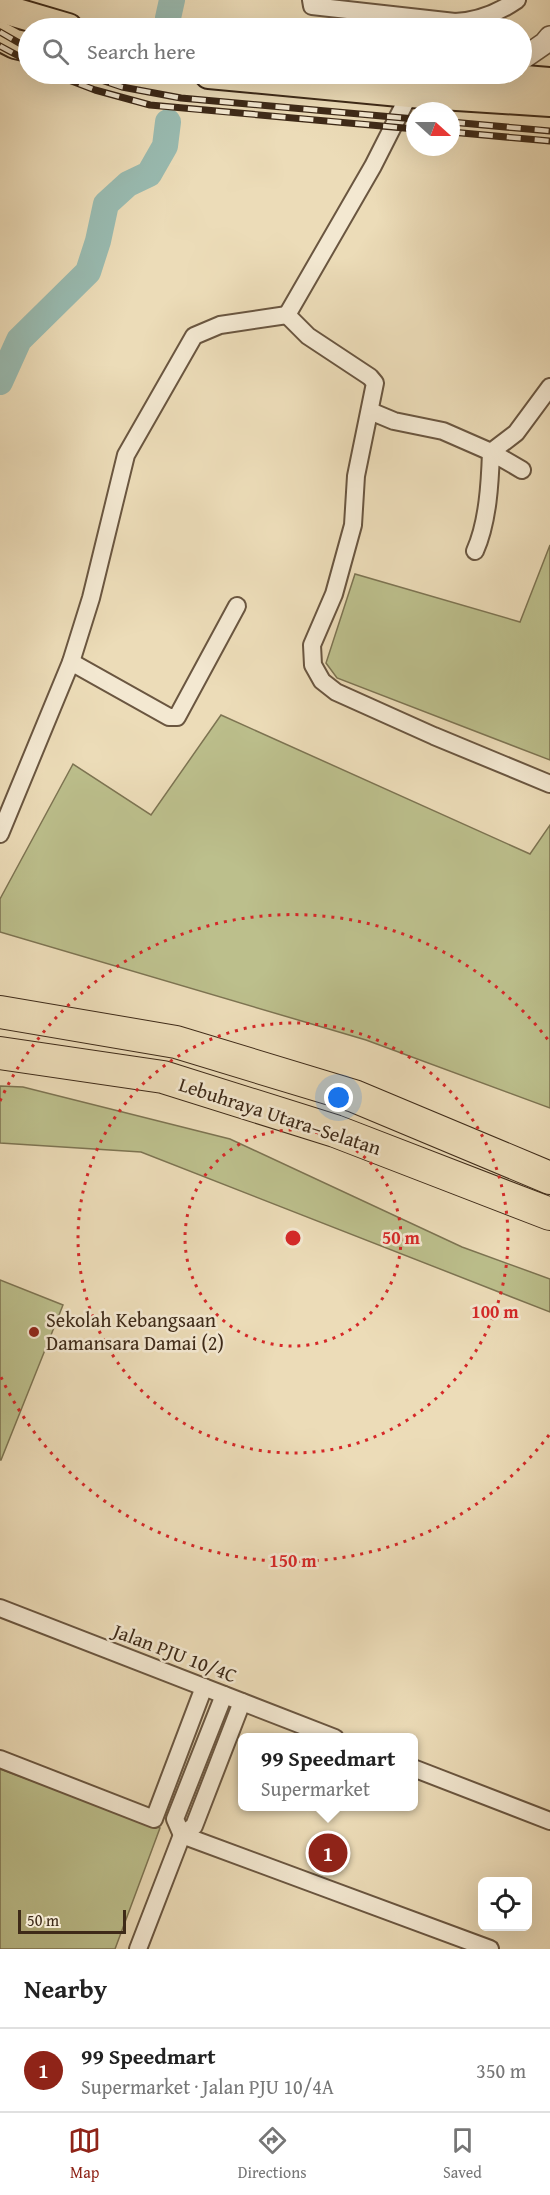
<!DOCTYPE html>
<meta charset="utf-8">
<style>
:root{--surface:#fff;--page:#f6f6f6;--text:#222;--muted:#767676;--line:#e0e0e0;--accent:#8f2418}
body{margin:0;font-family:"Gentium Book Plus",serif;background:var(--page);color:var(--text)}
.controls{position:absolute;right:18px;bottom:18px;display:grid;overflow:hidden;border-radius:9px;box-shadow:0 6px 24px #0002}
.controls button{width:54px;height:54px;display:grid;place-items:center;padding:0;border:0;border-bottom:2px solid var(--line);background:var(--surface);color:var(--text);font:30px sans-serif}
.compass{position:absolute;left:406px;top:102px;width:54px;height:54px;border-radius:50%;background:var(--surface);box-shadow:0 6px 24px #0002;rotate:111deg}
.scale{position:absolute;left:18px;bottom:15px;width:108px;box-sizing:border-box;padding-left:6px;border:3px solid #3e2a18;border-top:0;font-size:16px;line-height:21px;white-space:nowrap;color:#3e2a18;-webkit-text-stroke:4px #f3e8d1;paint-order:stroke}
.you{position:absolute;left:339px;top:1098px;width:21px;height:21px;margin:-15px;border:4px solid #fff;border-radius:50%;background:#1a73e8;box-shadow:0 0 0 9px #1a73e833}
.badge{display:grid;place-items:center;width:39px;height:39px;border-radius:50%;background:var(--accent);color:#fff;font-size:20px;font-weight:700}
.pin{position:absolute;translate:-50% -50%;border:3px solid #fff;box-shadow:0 2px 6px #0006}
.popup{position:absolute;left:238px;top:1733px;width:180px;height:78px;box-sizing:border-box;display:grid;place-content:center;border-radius:9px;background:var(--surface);filter:drop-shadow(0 2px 4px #0005);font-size:20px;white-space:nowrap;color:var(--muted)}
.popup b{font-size:22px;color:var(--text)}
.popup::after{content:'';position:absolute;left:50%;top:100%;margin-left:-12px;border:12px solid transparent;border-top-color:var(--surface)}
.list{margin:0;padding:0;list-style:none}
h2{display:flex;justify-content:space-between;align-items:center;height:78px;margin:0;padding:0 24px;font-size:26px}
h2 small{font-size:20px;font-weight:400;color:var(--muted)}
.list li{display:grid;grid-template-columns:39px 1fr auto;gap:18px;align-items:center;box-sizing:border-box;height:84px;padding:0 24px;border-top:2px solid var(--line)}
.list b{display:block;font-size:22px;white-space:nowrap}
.list p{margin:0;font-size:20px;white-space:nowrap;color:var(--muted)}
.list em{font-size:20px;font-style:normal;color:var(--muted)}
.icon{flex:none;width:33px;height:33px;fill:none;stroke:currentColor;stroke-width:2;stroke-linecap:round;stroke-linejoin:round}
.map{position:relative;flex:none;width:550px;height:1949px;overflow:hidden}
.search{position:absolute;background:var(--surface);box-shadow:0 6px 24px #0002;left:18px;right:18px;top:18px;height:66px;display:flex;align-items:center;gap:15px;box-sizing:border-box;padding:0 21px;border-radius:33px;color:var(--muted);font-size:22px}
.sheet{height:162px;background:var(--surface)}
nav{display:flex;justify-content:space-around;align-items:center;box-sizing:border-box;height:84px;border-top:2px solid var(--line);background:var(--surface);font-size:16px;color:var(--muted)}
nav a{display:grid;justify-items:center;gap:3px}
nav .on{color:var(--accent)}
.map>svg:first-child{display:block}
.green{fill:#bcbf8c;stroke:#7d7452;stroke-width:1.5}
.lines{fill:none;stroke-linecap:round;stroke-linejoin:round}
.river{stroke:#99bbb1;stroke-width:26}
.minor-casing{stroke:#6a5640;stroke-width:20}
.tertiary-casing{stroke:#6a5640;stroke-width:24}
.trunk-casing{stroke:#3e2a18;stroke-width:32}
.motorway-casing{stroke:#3e2a18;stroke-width:34}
.minor{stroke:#f3e8d1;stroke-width:16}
.tertiary{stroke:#f3e8d1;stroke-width:21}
.trunk{stroke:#ecdcb8;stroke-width:28}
.motorway{stroke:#ecdcb8;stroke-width:32}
.rail-casing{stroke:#3e2a18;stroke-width:7}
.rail{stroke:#f3e8d1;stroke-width:4.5;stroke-dasharray:14;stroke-linecap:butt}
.ring{fill:none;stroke:#d62828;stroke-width:3;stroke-dasharray:3 6}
.poi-dot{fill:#8f2418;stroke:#f3e8d1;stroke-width:2}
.labels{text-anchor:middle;stroke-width:5;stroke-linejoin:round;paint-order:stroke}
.street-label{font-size:20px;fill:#3e2a18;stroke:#f3e8d1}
.poi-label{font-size:20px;fill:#3e2a18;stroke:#f3e8d1;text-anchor:start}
.centre{fill:#d62828;stroke:#f3e8d1;stroke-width:3}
.ring-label{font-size:18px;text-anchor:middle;font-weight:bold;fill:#d62828;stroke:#f3e8d1;stroke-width:5;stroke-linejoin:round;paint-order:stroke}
</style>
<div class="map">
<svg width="550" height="1949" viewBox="0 0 550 1949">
<rect width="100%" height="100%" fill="#ecdcb8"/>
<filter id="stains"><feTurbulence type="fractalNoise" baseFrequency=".00333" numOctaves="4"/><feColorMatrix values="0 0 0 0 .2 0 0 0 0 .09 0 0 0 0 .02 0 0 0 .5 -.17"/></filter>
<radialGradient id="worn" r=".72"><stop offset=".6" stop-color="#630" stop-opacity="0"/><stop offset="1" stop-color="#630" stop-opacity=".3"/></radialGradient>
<!-- green -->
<g class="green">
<path d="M 550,545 L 550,760 L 337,678 L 326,663 L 355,574 L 520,622 Z"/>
<path d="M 221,715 L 530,854 L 550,825 L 550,1108 L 366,1040 L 0,932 L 0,899 L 73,764 L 151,815 Z"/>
<path d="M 0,1086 L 23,1087 L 230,1139 L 462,1247 L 550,1279 L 550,1312 L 141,1152 L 0,1143 Z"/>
<path d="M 0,1280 L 63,1305 L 1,1460 L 0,1460 Z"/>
<path d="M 0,1769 L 160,1828 L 115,1949 L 0,1949 Z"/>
</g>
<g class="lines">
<!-- river -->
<g class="river">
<path d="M 168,18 L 172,0"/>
<path d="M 0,382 L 19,340 L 88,272 L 98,241 L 106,204 L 128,184 L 149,174 L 165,146 L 168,122"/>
</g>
<defs>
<g id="minor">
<path d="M 311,0 L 312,6 L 455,22 C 478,21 498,13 517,0"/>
<path d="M 410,93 L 373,166 L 287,315 L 308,336 L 370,377 L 375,383 L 356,476 L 353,525 L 334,594 L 312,645 L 313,665 L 322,681 L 336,692 L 434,736 L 550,784"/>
<path d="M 370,411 L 394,421 L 443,431 L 491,452 L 516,433 L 550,387"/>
<path d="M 475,551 C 488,522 490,482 491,452 L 522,470"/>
<path d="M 71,662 L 169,717 L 177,717 L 237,606"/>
<path d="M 0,834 L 71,662 L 91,598 L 126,455 L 194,336 L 220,325 L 287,315"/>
<path d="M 0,1608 L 335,1738"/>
<path d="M 0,1759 L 154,1819 L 204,1687"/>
<path d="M 413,1768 L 550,1821"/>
<path d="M 182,1835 L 490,1949"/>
<path d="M 182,1835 L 175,1819 L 224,1695"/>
<path d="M 138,1949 L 182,1835 L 194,1826 L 242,1702"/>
</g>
<path id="tertiary" d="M 522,59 L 545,43 L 550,37"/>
<g id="trunk">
<path d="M 0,8 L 68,28"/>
<path d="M 0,36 L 15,44 L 28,47"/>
<path d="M 209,74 L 410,93 L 550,102"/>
<path d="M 450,74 L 550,82"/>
</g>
<g id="motorway">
<path d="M 0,1012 L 176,1042 L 354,1096 L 550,1178"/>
<path d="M 0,1053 L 163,1077 L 335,1131 L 550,1214"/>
</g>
</defs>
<!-- minor casing -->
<use href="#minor" class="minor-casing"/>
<!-- tertiary casing -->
<use href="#tertiary" class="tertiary-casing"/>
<!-- trunk casing -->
<use href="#trunk" class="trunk-casing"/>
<!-- motorway casing -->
<use href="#motorway" class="motorway-casing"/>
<!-- minor -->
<use href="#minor" class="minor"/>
<!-- tertiary -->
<use href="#tertiary" class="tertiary"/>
<!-- trunk -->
<use href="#trunk" class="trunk"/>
<!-- motorway -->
<use href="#motorway" class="motorway"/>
<defs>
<g id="rail">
<path d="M 0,32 L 28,48"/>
<path d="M 0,46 L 28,61"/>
<path d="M 53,74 L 95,90 L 150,105 L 415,129"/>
<path d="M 83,74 L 122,87 L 181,98 L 415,119"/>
<path d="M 451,122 L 550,131"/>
<path d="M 451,132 L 550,141"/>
</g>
</defs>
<!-- rail casing -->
<use href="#rail" class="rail-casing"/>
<!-- rail -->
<use href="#rail" class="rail"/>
</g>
<!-- distance rings -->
<g class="ring">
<circle cx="293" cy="1238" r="108"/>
<circle cx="293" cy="1238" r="215"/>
<path d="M549 1435A323 323 0 0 1 0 1375M0 1101A323 323 0 0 1 549 1041"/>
</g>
<!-- markers -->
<circle class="poi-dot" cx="34" cy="1332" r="6"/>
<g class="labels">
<!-- street labels -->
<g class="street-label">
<text transform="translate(280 1116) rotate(18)" y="7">Lebuhraya Utara–Selatan</text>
<text transform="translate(175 1653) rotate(21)" y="7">Jalan PJU 10/4C</text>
</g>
<!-- poi labels -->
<g class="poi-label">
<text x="46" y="1327">Sekolah Kebangsaan<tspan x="46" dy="23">Damansara Damai (2)</tspan></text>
</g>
</g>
<circle cx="293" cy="1238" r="9" class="centre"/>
<g class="ring-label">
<text x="401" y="1244">50 m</text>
<text x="495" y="1318">100 m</text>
<text x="293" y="1567">150 m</text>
</g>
<rect width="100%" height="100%" filter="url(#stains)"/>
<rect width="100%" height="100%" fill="url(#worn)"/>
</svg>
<div class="controls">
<button><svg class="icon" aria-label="locate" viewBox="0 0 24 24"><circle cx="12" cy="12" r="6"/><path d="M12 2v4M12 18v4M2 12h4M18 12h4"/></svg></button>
</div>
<svg class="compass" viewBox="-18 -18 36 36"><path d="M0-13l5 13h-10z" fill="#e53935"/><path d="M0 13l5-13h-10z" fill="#767676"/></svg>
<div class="scale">50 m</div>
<div class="you"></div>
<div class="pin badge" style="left:328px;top:1853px">1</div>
<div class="popup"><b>99 Speedmart</b>Supermarket</div>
<div class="search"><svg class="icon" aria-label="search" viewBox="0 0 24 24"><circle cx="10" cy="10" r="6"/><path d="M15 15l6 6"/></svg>Search here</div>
</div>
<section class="sheet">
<h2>Nearby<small></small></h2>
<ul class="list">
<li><span class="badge">1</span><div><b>99 Speedmart</b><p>Supermarket · Jalan PJU 10/4A</p></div><em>350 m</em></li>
</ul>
</section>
<nav>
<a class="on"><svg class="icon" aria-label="map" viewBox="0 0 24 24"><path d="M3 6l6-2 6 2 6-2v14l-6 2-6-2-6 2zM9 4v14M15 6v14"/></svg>Map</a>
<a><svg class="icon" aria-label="directions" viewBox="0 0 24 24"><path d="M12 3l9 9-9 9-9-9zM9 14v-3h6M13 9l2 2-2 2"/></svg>Directions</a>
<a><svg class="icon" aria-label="saved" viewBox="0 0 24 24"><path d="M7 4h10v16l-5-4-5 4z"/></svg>Saved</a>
</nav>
